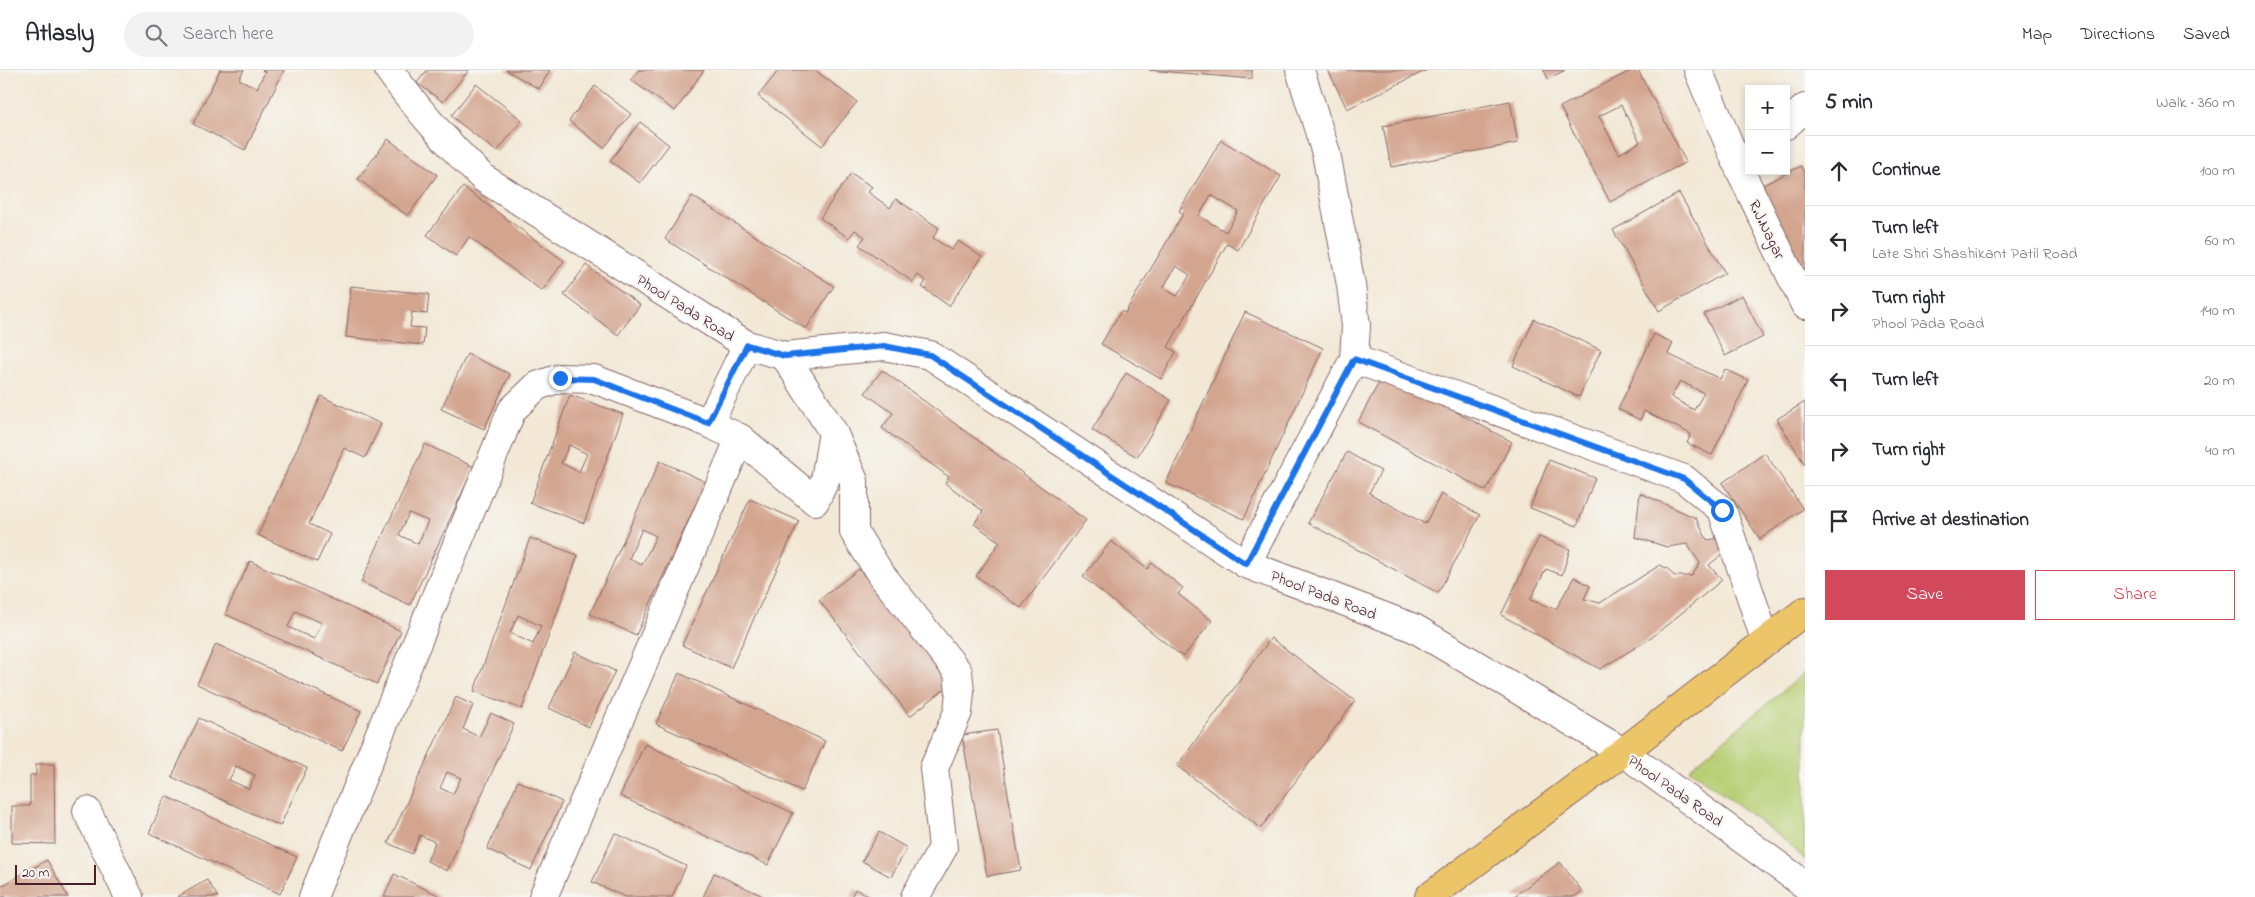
<!DOCTYPE html>
<meta charset="utf-8">
<style>
:root{--surface:#fff;--page:#f2f2f3;--text:#2b2b33;--muted:#7c7c81;--line:#e1e1e2;--accent:#d1495b}
body{margin:0;font-family:"Indie Flower",sans-serif;background:var(--page);color:var(--text)}
.controls{position:absolute;right:15px;top:15px;display:grid;overflow:hidden;border-radius:0px;box-shadow:0 2px 8px #0003}
.controls button{width:45px;height:45px;display:grid;place-items:center;padding:0;border:0;border-bottom:1px solid var(--line);background:var(--surface);color:var(--text);font:25px sans-serif}
.scale{position:absolute;left:15px;bottom:12px;width:81px;box-sizing:border-box;padding-left:5px;border:2px solid #4a1f2b;border-top:0;font-size:14px;line-height:18px;white-space:nowrap;color:#4a1f2b;-webkit-text-stroke:4px #f6f6f2;paint-order:stroke}
.stop{position:absolute;width:15px;height:15px;margin:-11px;border:4px solid #1a73e8;border-radius:50%;background:#fff}
.stop.end{background:#1a73e8;border-color:#fff;box-shadow:0 1px 5px #0008}
.list{margin:0;padding:0;list-style:none}
h2{display:flex;justify-content:space-between;align-items:center;height:65px;margin:0;padding:0 20px;font-size:21px}
h2 small{font-size:16px;font-weight:400;color:var(--muted)}
.list li{display:grid;grid-template-columns:32px 1fr auto;gap:15px;align-items:center;box-sizing:border-box;height:70px;padding:0 20px;border-top:1px solid var(--line)}
.list b{display:block;font-size:19px;white-space:nowrap}
.list p{margin:0;font-size:16px;white-space:nowrap;color:var(--muted)}
.list em{font-size:16px;font-style:normal;color:var(--muted)}
.actions{display:flex;gap:10px;padding:15px 20px}
.actions a{flex:1;padding:11px 0;border:1px solid var(--accent);border-radius:0px;text-align:center;font-size:18px;color:var(--accent)}
.actions .main{background:var(--accent);color:#fff}
.icon{flex:none;width:28px;height:28px;fill:none;stroke:currentColor;stroke-width:2;stroke-linecap:round;stroke-linejoin:round}
.map{position:relative;flex:none;width:1805px;height:827px;overflow:hidden}
header{display:flex;align-items:center;gap:30px;box-sizing:border-box;height:70px;padding:0 25px;background:var(--surface);border-bottom:1px solid var(--line)}
header strong{font-size:24px}
nav{display:flex;gap:28px;margin-inline-start:auto;font-size:18px}
.search{width:350px;height:45px;background:var(--page);display:flex;align-items:center;gap:12px;box-sizing:border-box;padding:0 18px;border-radius:28px;color:var(--muted);font-size:19px}
main{display:flex}
aside{flex:1;background:var(--surface)}
.map>svg:first-child{display:block}
.green{fill:#b8cf74;stroke:#817750}
.building{fill:#d3a48e;fill-rule:evenodd}
.lines{fill:none;stroke-linecap:round;stroke-linejoin:round}
.minor-casing{stroke:#856566;stroke-width:30}
.major-casing{stroke:#856566;stroke-width:30}
.minor{stroke:#fff;stroke-width:28}
.major{stroke:#edc569;stroke-width:28}
.route{stroke:#1a73e8;stroke-width:6}
.labels{text-anchor:middle;stroke-width:4.5;stroke-linejoin:round;paint-order:stroke}
.street-label{font-size:16px;fill:#4a1f2b;stroke:#f6f6f2}
</style>
<header>
<strong>Atlasly</strong>
<div class="search"><svg class="icon" aria-label="search" viewBox="0 0 24 24"><circle cx="10" cy="10" r="6"/><path d="M15 15l6 6"/></svg>Search here</div>
<nav><a>Map</a><a>Directions</a><a>Saved</a></nav>
</header>
<main>
<div class="map">
<svg width="1805" height="827" viewBox="0 0 1805 827">
<rect width="100%" height="100%" fill="#f6f6f2"/>
<filter id="ink" filterUnits="userSpaceOnUse"><feTurbulence type="fractalNoise" baseFrequency=".02" numOctaves="2"/><feDisplacementMap in="SourceGraphic" scale="10" xChannelSelector="R" yChannelSelector="G"/><feConvolveMatrix kernelMatrix="1 2 1 2 8 2 1 2 1" color-interpolation-filters="sRGB"/></filter>
<filter id="wash" filterUnits="userSpaceOnUse"><feTurbulence type="fractalNoise" baseFrequency=".0096" numOctaves="4" result="noise"/><feDisplacementMap in="SourceGraphic" scale="20" xChannelSelector="R" yChannelSelector="G"/><feGaussianBlur stdDeviation="1.12" result="paint"/><feColorMatrix in="noise" values="0 0 0 0 0 0 0 0 0 0 0 0 0 0 0 0 0 1.4 0 .05"/><feComposite in="paint" operator="in"/></filter>
<g filter="url(#wash)">
<rect width="100%" height="100%" fill="#f2e8d5"/>
<!-- green -->
<path class="green" d="M 1805,602 L 1805,790 L 1787,772 L 1689,699 Z"/>
<g id="blocks">
<!-- building -->
<g class="building">
<path d="M 220,0 L 244,0 L 239,9 L 257,18 L 265,2 L 262,0 L 284,0 L 245,80 L 193,54 Z"/>
<path d="M 427,0 L 469,0 L 443,32 L 417,13 Z"/>
<path d="M 506,0 L 550,0 L 539,19 Z"/>
<path d="M 638,0 L 704,0 L 675,41 L 631,10 Z"/>
<path d="M 779,0 L 815,0 L 857,32 L 822,76 L 758,26 Z"/>
<path d="M 1149,0 L 1252,0 L 1252,9 Z"/>
<path d="M 1328,0 L 1427,0 L 1347,39 Z"/>
<path d="M 1544,0 L 1565,0 L 1548,9 Z"/>
<path d="M 1632,0 L 1638,0 L 1686,92 L 1610,132 L 1560,37 ZM 1621,35 L 1640,72 L 1619,84 L 1599,46 Z"/>
<path d="M 476,14 L 522,50 L 497,82 L 451,46 Z"/>
<path d="M 595,16 L 631,44 L 604,78 L 569,51 Z"/>
<path d="M 1510,31 L 1518,73 L 1391,97 L 1383,56 Z"/>
<path d="M 640,52 L 669,75 L 640,113 L 610,91 Z"/>
<path d="M 388,69 L 437,105 L 408,146 L 358,109 Z"/>
<path d="M 1221,70 L 1281,106 L 1238,180 L 1227,174 L 1168,277 L 1176,282 L 1161,309 L 1101,274 L 1121,241 L 1125,243 L 1183,144 L 1179,141 ZM 1211,125 L 1238,141 L 1226,162 L 1199,146 ZM 1176,196 L 1190,205 L 1177,226 L 1163,218 Z"/>
<path d="M 1801,96 L 1805,105 L 1805,227 L 1751,121 Z"/>
<path d="M 851,103 L 872,117 L 868,122 L 890,138 L 896,129 L 939,158 L 933,168 L 951,180 L 958,171 L 982,187 L 949,236 L 922,217 L 926,211 L 918,205 L 913,212 L 859,175 L 865,167 L 855,160 L 849,168 L 820,148 Z"/>
<path d="M 463,117 L 564,191 L 542,221 L 469,167 L 456,186 L 427,165 Z"/>
<path d="M 1679,123 L 1725,203 L 1659,241 L 1613,160 Z"/>
<path d="M 692,126 L 834,216 L 806,259 L 665,169 Z"/>
<path d="M 586,195 L 640,235 L 618,265 L 564,225 Z"/>
<path d="M 351,216 L 429,224 L 427,244 L 412,242 L 410,257 L 425,258 L 423,275 L 346,267 Z"/>
<path d="M 1742,225 L 1763,267 L 1725,286 L 1704,244 Z"/>
<path d="M 1245,242 L 1323,278 L 1244,449 L 1166,413 Z"/>
<path d="M 1534,249 L 1601,280 L 1579,327 L 1513,296 Z"/>
<path d="M 1654,264 L 1673,273 L 1668,284 L 1720,309 L 1725,299 L 1748,310 L 1712,385 L 1687,373 L 1691,364 L 1644,341 L 1640,350 L 1618,339 ZM 1680,311 L 1704,323 L 1694,340 L 1671,327 Z"/>
<path d="M 467,284 L 510,304 L 484,359 L 441,339 Z"/>
<path d="M 882,300 L 1086,450 L 1021,538 L 976,506 L 1000,472 L 974,454 L 983,441 L 945,413 L 949,407 L 882,358 L 893,343 L 865,323 Z"/>
<path d="M 1126,303 L 1171,330 L 1137,387 L 1092,360 Z"/>
<path d="M 1384,303 L 1512,372 L 1486,421 L 1358,352 Z"/>
<path d="M 570,325 L 623,344 L 584,453 L 530,433 ZM 569,375 L 587,384 L 579,402 L 561,393 Z"/>
<path d="M 321,326 L 381,354 L 365,388 L 344,378 L 309,454 L 330,464 L 317,492 L 258,465 Z"/>
<path d="M 1805,332 L 1805,395 L 1777,349 Z"/>
<path d="M 425,374 L 474,397 L 410,535 L 361,512 ZM 409,443 L 428,451 L 418,474 L 399,465 Z"/>
<path d="M 1347,382 L 1381,401 L 1369,423 L 1425,454 L 1441,424 L 1480,445 L 1438,523 L 1308,453 Z"/>
<path d="M 1765,383 L 1803,439 L 1760,469 L 1722,413 Z"/>
<path d="M 1549,390 L 1595,408 L 1577,456 L 1530,438 Z"/>
<path d="M 660,391 L 706,412 L 636,565 L 590,544 ZM 642,459 L 656,466 L 642,495 L 629,489 Z"/>
<path d="M 1640,423 L 1696,448 L 1707,470 L 1721,468 L 1730,478 L 1709,495 L 1722,510 L 1651,568 L 1600,599 L 1501,545 L 1539,467 L 1570,479 L 1562,505 L 1546,499 L 1530,530 L 1556,539 L 1574,507 L 1590,516 L 1584,529 L 1600,533 L 1660,495 L 1668,499 L 1674,506 L 1692,506 L 1700,493 L 1687,474 L 1667,477 L 1635,467 Z"/>
<path d="M 750,429 L 799,451 L 731,598 L 682,575 Z"/>
<path d="M 530,468 L 578,485 L 522,639 L 474,621 ZM 518,545 L 541,556 L 533,574 L 510,563 Z"/>
<path d="M 1111,471 L 1147,499 L 1152,493 L 1183,518 L 1178,524 L 1212,551 L 1183,587 L 1083,507 Z"/>
<path d="M 250,491 L 401,561 L 377,614 L 225,544 ZM 295,541 L 322,553 L 314,569 L 288,557 Z"/>
<path d="M 859,499 L 950,615 L 910,646 L 819,530 Z"/>
<path d="M 1271,568 L 1355,631 L 1261,758 L 1177,696 Z"/>
<path d="M 216,574 L 361,641 L 342,681 L 197,614 Z"/>
<path d="M 575,582 L 615,601 L 589,657 L 549,638 Z"/>
<path d="M 679,603 L 825,671 L 802,721 L 656,654 Z"/>
<path d="M 456,627 L 473,635 L 463,659 L 479,667 L 491,643 L 514,654 L 447,801 L 427,791 L 435,772 L 420,765 L 412,784 L 388,773 ZM 447,702 L 461,708 L 453,724 L 440,718 Z"/>
<path d="M 199,648 L 307,698 L 280,756 L 172,707 ZM 236,696 L 255,705 L 249,719 L 229,710 Z"/>
<path d="M 997,660 L 1021,800 L 987,806 L 962,665 Z"/>
<path d="M 645,674 L 793,743 L 768,795 L 620,726 Z"/>
<path d="M 36,694 L 54,694 L 55,774 L 12,773 L 12,736 L 30,736 L 30,705 L 36,705 Z"/>
<path d="M 518,711 L 562,732 L 531,800 L 487,779 Z"/>
<path d="M 166,726 L 297,787 L 280,824 L 149,763 Z"/>
<path d="M 879,762 L 907,778 L 891,807 L 862,791 Z"/>
<path d="M 615,763 L 686,796 L 672,827 L 625,827 L 592,812 Z"/>
<path d="M 47,790 L 68,827 L 0,827 L 0,817 Z"/>
<path d="M 1560,792 L 1582,821 L 1574,827 L 1513,827 Z"/>
<path d="M 714,803 L 765,827 L 703,827 Z"/>
<path d="M 394,804 L 442,827 L 384,827 Z"/>
<path d="M 207,810 L 218,827 L 177,827 Z"/>
<path d="M 855,819 L 871,827 L 851,827 Z"/>
</g>
</g>
</g>
<g filter="url(#ink)">
<use href="#blocks" fill-opacity="0" stroke="#856566" stroke-width="1"/>
<g class="lines">
<defs>
<g id="minor">
<path d="M 389,0 C 417,40 448,74 483,108 L 747,275 L 785,286 L 884,276 L 930,285 L 1246,494 L 1414,558 L 1623,682 L 1805,815"/>
<path d="M 1698,0 L 1739,98 L 1805,235"/>
<path d="M 1786,55 L 1805,38"/>
<path d="M 785,286 L 833,362 L 854,411 L 854,462 L 880,503 L 958,602 L 960,622 L 958,642 L 934,698 L 943,778 L 915,827"/>
<path d="M 1354,289 L 1684,409 L 1722,440 L 1766,572"/>
<path d="M 709,353 L 747,275"/>
<path d="M 1246,494 L 1354,289 L 1356,256 L 1351,215 L 1326,83 L 1300,0"/>
<path d="M 87,741 L 129,827"/>
<path d="M 313,827 L 512,340 L 537,316 L 560,308 L 594,309 L 699,349 L 740,368 L 815,431 L 825,410 L 833,362"/>
<path d="M 543,827 L 740,368"/>
</g>
<path id="major" d="M 1429,827 L 1623,682 L 1805,541"/>
</defs>
<!-- minor casing -->
<use href="#minor" class="minor-casing"/>
<!-- major casing -->
<use href="#major" class="major-casing"/>
<!-- minor -->
<use href="#minor" class="minor"/>
<!-- major -->
<use href="#major" class="major"/>
</g>
</g>
<g class="lines" filter="url(#ink)">
<!-- route -->
<path class="route" d="M 560,308 L 594,309 L 708,353 L 747,275 L 785,286 L 884,276 L 930,285 L 1246,494 L 1354,289 L 1684,409 L 1722,440"/>
</g>
<g class="labels">
<!-- street labels -->
<g class="street-label">
<text transform="translate(1768 159) rotate(64)" y="6">R.J.Nagar</text>
<text transform="translate(686 237) rotate(32)" y="6">Phool Pada Road</text>
<text transform="translate(1324 524) rotate(21)" y="6">Phool Pada Road</text>
<text transform="translate(1676 720) rotate(35)" y="6">Phool Pada Road</text>
</g>
</g>
</svg>
<div class="controls">
<button>+</button>
<button>−</button>
</div>
<div class="scale">20 m</div>
<div class="stop" style="left:1722px;top:440px"></div>
<div class="stop end" style="left:560px;top:308px"></div>
</div>
<aside>
<h2>5 min<small>Walk · 360 m</small></h2>
<ul class="list">
<li><svg class="icon" aria-label="ahead" viewBox="0 0 24 24"><path d="M12 20V5M6 11l6-6 6 6"/></svg><div><b>Continue</b></div><em>100 m</em></li>
<li><svg class="icon" aria-label="left" viewBox="0 0 24 24"><path d="M17 20v-9H6M10 6l-5 5 5 5"/></svg><div><b>Turn left</b><p>Late Shri Shashikant Patil Road</p></div><em>60 m</em></li>
<li><svg class="icon" aria-label="right" viewBox="0 0 24 24"><path d="M7 20v-9h11M14 6l5 5-5 5"/></svg><div><b>Turn right</b><p>Phool Pada Road</p></div><em>140 m</em></li>
<li><svg class="icon" aria-label="left" viewBox="0 0 24 24"><path d="M17 20v-9H6M10 6l-5 5 5 5"/></svg><div><b>Turn left</b></div><em>20 m</em></li>
<li><svg class="icon" aria-label="right" viewBox="0 0 24 24"><path d="M7 20v-9h11M14 6l5 5-5 5"/></svg><div><b>Turn right</b></div><em>40 m</em></li>
<li><svg class="icon" aria-label="arrive" viewBox="0 0 24 24"><path d="M6 21V4h12l-3 4 3 4H6"/></svg><div><b>Arrive at destination</b></div></li>
</ul>
<div class="actions"><a class="main">Save</a><a>Share</a></div>
</aside>
</main>
